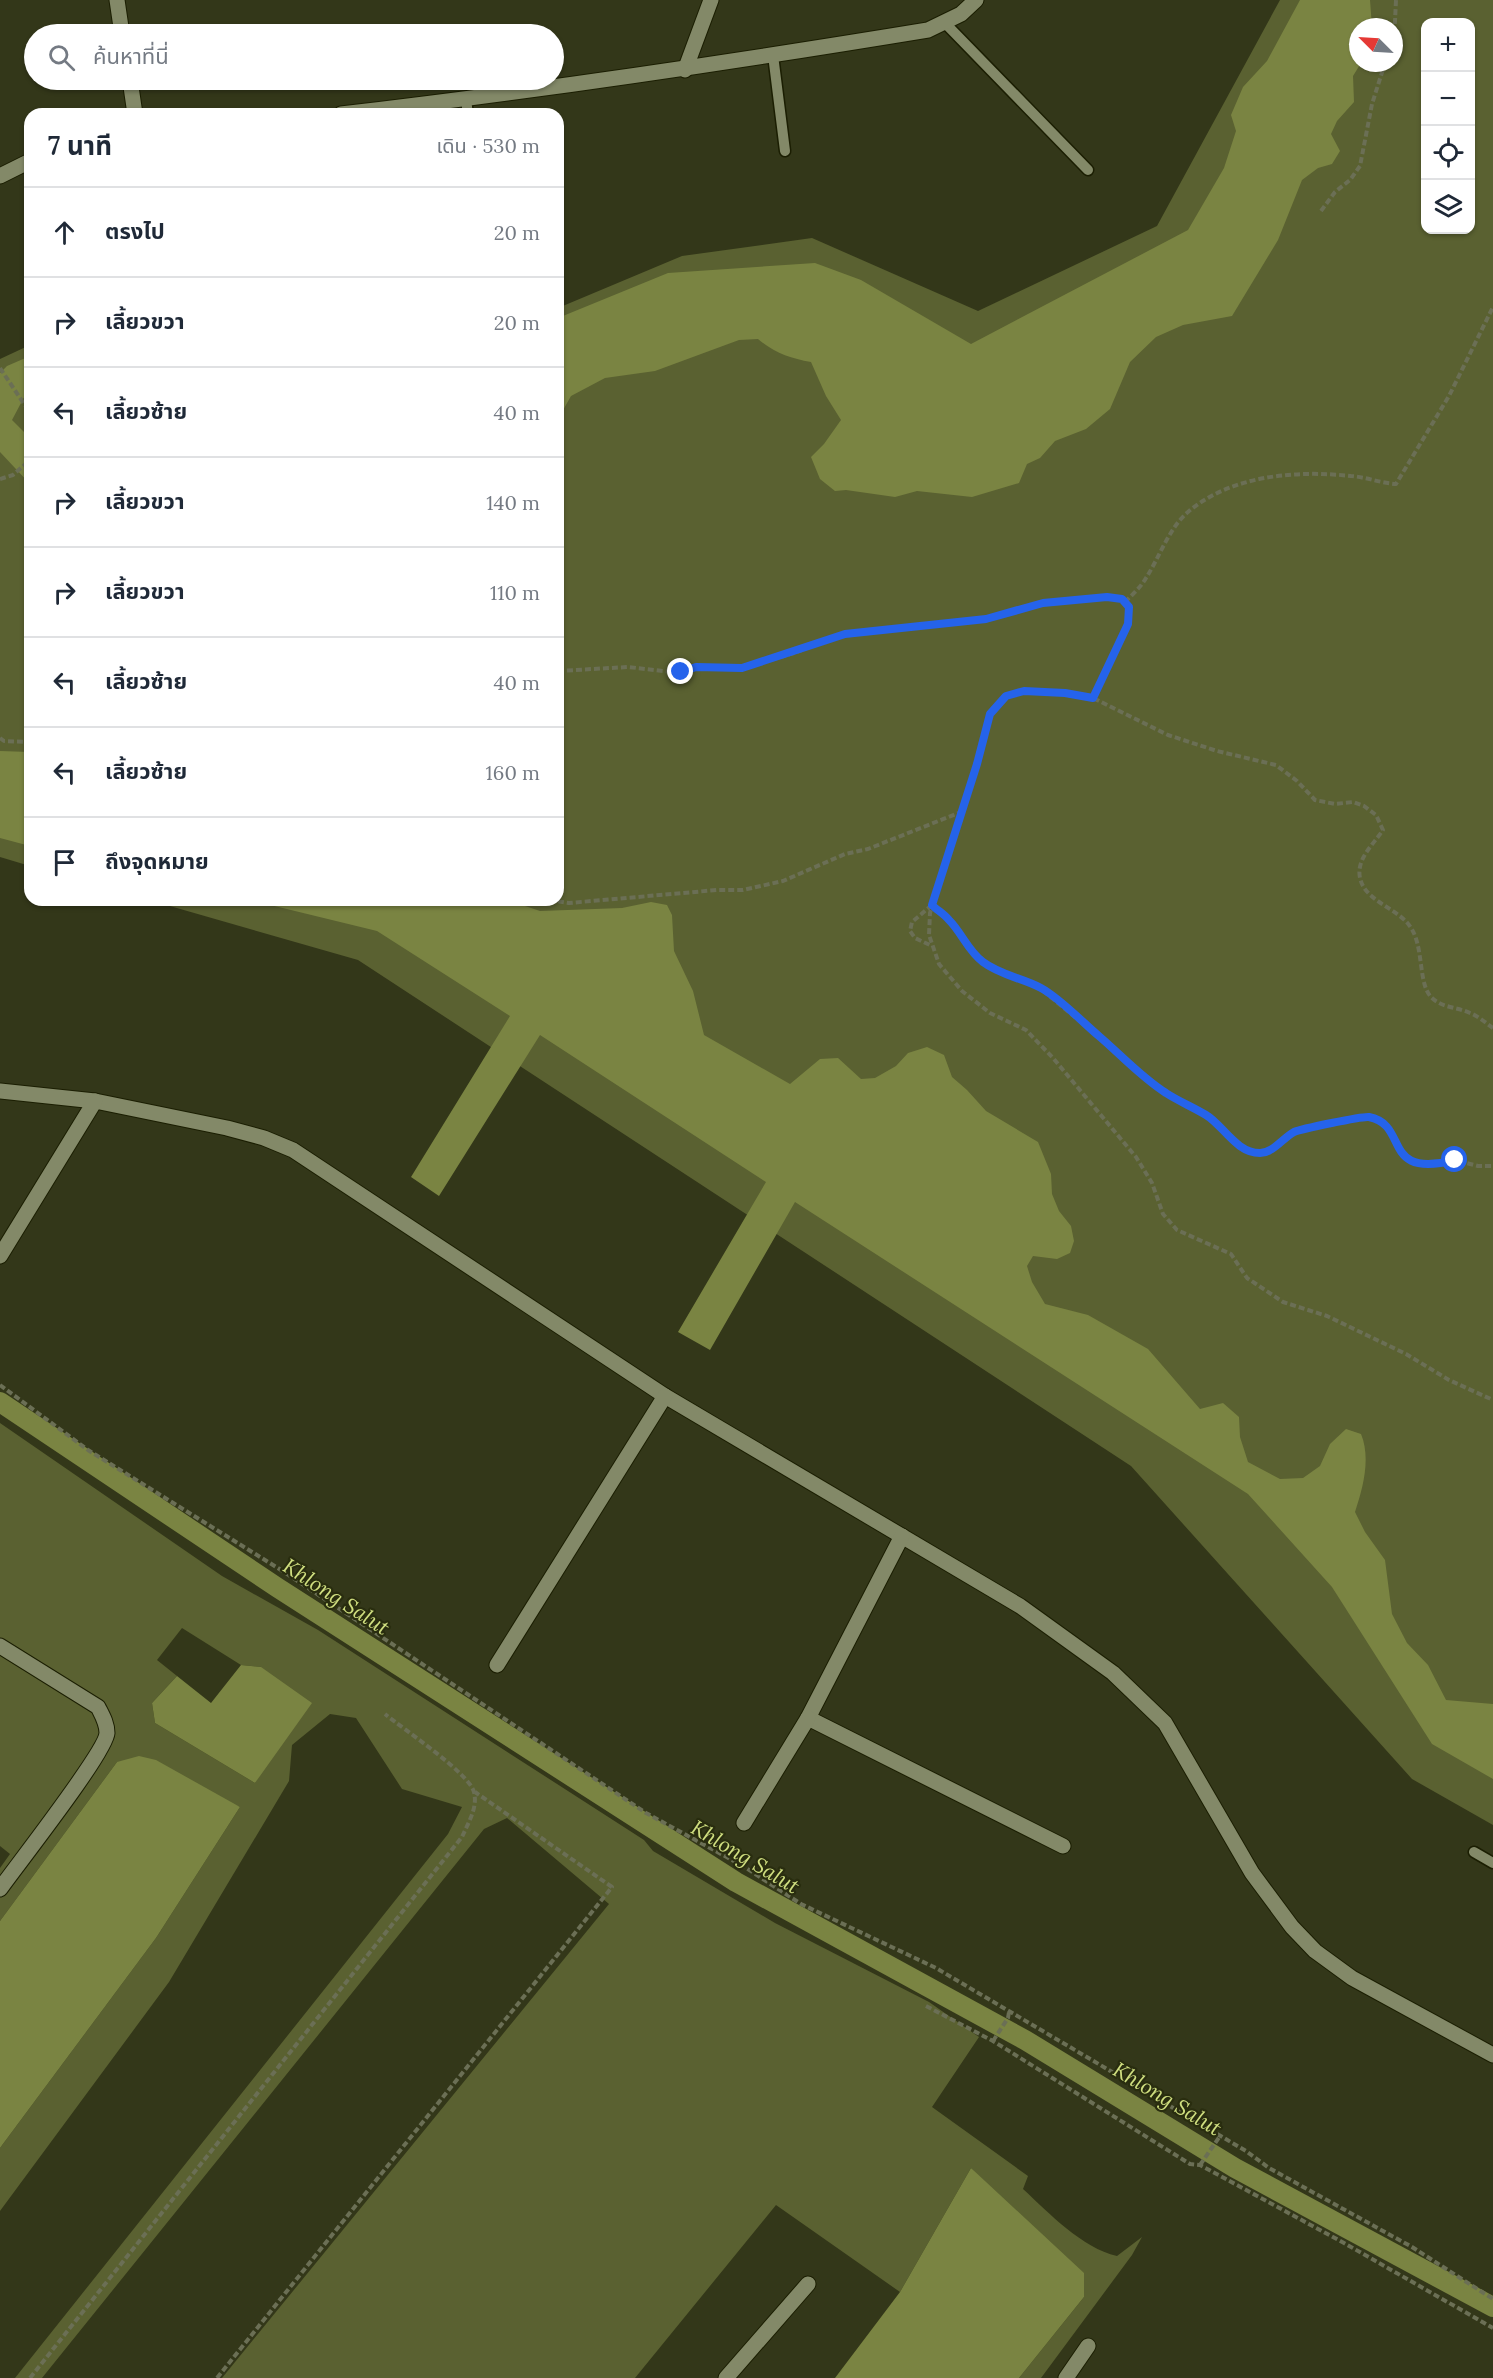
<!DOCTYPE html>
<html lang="th">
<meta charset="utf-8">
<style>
:root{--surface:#fff;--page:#f2f2f3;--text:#1f2937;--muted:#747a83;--line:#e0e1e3}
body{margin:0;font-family:Lora,"Noto Sans Thai",serif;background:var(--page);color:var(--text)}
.controls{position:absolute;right:18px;top:18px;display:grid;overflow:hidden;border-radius:12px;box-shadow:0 2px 4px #0004}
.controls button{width:54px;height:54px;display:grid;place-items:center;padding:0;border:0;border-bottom:2px solid var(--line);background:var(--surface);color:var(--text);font:30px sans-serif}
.compass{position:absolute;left:1349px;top:18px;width:54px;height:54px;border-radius:50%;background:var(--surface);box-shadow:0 2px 4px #0004;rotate:294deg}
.stop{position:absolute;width:18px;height:18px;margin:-14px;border:4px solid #2563eb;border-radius:50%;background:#fff}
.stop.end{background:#2563eb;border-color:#fff;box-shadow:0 2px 6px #0008}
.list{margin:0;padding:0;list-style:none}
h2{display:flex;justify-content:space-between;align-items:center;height:78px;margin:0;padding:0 24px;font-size:26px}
h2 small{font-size:20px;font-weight:400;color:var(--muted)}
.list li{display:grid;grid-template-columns:39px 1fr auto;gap:18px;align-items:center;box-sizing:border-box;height:90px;padding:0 24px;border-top:2px solid var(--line)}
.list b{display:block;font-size:22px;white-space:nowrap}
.list em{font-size:20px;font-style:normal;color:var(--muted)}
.icon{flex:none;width:33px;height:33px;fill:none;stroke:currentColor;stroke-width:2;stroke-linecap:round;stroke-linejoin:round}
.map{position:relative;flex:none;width:1493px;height:2378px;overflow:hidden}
.search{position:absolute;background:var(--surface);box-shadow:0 2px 4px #0004;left:24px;top:24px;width:540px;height:66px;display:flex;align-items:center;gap:15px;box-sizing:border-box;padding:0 21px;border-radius:33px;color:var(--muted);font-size:22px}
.panel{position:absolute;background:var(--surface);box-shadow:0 2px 4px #0004;left:24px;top:108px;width:540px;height:798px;border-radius:18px}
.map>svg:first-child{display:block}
.green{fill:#5a6131;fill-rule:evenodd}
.water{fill:#7a8442}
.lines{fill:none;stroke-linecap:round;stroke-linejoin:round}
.canal{stroke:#7a8442;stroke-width:20}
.service-casing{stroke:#1b1e02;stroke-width:13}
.minor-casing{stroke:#1b1e02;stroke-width:17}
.path{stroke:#6b6f55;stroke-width:4;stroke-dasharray:6 3;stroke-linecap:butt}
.service{stroke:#838968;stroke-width:10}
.minor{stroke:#838968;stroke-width:15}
.route{stroke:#2563eb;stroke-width:8}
.labels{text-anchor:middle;stroke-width:4.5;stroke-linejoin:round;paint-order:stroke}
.water-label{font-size:21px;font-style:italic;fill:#cfde7f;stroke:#292d0f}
</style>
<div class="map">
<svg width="1493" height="2378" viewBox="0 0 1493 2378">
<rect width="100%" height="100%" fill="#333719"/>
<!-- green -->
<g class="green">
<path d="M 1280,0 L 1493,0 L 1493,1825 L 1412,1779 L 1131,1466 L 358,960 L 149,900 L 558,900 L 558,308 L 682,256 L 812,238 L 978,311 L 1157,226 ZM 1426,22 L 1470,22 L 1470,230 L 1426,230 ZM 1358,27 L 1394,27 L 1394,63 L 1358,63 Z"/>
<path d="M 30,345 L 30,866 L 0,857 L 0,359 Z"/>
<path d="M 0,1423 L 222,1576 L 318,1630 L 644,1840 L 653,1851 L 775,1923 L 929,2002 L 979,2037 L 932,2107 L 1028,2176 L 1023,2189 C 1049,2213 1082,2248 1117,2256 L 1142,2237 L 1132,2255 L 1041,2378 L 1019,2378 L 1084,2297 L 971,2168 L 900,2292 L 776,2205 L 635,2378 L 222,2378 L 609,1904 L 507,1818 L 484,1829 L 42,2378 L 15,2378 L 448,1834 L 462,1807 L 402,1789 L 356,1718 L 330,1714 L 292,1745 L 289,1781 L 169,1982 L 0,2211 L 0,2148 L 156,1938 L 240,1807 L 117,1762 L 0,1921 L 0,1868 L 10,1854 L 0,1846 ZM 182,1628 L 241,1665 L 261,1667 L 265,1766 L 255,1783 L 155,1723 L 152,1703 L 177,1676 L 157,1660 Z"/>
</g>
<!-- water -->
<g class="water">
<path d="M 1300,0 L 1370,0 L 1372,27 L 1358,27 L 1358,63 L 1361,63 L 1353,76 L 1354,102 L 1337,121 L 1331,134 L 1340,151 L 1332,164 L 1318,168 L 1302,180 L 1278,240 L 1232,316 L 1183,325 L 1156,337 L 1130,362 L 1110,409 L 1086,429 L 1055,441 L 1040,458 L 1027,464 L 1019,483 L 972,497 L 917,491 L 895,497 L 846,490 L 835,491 L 820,479 L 811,457 L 824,444 L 841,420 L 826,396 L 811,362 C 790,358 775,353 758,339 L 739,340 L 655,371 L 605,378 L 571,396 L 558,419 L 558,318 L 668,273 L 815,263 L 861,280 L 971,344 L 1188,230 L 1224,168 L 1236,131 L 1231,115 L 1243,87 L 1267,61 Z"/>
<path d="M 30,356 L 30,386 L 12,420 L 30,438 L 30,484 L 0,452 L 0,373 L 7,366 Z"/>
<path d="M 0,751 L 30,752 L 30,846 L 0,838 Z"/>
<path d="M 250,900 L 507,900 L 540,911 L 622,908 L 651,902 L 667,905 L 672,915 L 674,951 L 693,991 L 704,1035 L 790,1084 L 820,1059 L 838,1058 L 861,1079 L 875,1078 L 896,1066 L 908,1053 L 927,1047 L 944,1055 L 952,1077 L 967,1090 L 986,1111 L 1038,1142 L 1051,1174 L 1052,1194 L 1059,1211 L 1071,1226 L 1074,1241 L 1070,1253 L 1057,1259 L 1033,1256 L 1027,1266 L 1032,1282 L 1045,1304 L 1088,1315 L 1148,1349 L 1200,1409 L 1223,1403 L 1239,1417 L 1240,1437 L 1248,1462 L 1280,1479 L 1303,1478 L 1320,1466 L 1330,1444 L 1346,1429 L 1361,1434 C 1371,1458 1363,1488 1355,1512 L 1365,1532 L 1385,1560 L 1392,1614 L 1407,1643 L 1428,1665 L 1446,1700 L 1493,1704 L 1493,1779 L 1432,1744 L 1332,1587 L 1248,1494 L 795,1202 L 710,1350 L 678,1332 L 766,1182 L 540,1035 L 439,1196 L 411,1177 L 510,1016 L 377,931 Z"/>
<path d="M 241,1665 L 261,1667 L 312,1703 L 255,1783 L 155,1723 L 152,1703 L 177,1676 L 211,1703 Z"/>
<path d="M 139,1756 L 156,1760 L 240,1807 L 156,1938 L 0,2148 L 0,1921 L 117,1762 Z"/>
<path d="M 971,2168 L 1084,2273 L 1084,2297 L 1019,2378 L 835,2378 L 900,2292 Z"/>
</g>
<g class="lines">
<!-- canal -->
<path class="canal" d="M 0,1402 L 278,1588 L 736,1882 L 1025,2040 L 1235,2168 L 1493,2307"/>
<defs>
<g id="service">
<path d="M 944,22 L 1088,170"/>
<path d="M 773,55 L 785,151"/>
<path d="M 466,100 L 468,114"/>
<path d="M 1474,1852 L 1493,1863"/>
</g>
<g id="minor">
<path d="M 117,0 L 122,34"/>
<path d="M 685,70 L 711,0"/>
<path d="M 130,80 L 135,114"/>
<path d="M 341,114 C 538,91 733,62 928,30 L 961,14 L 976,0"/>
<path d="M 0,176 L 30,161"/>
<path d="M 0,1091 L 95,1101 L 227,1128 L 264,1138 L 293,1150 L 665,1396 L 1020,1606 L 1113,1673 L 1165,1723 L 1252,1873 L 1292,1927 L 1315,1951 L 1352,1978 L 1493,2055"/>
<path d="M 0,1256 L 95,1101"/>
<path d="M 902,1536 L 808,1718 L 1063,1846"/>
<path d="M 0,1646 L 98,1707 C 102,1715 107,1723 107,1733 C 106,1752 17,1865 0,1889"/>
<path d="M 497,1665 L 665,1396"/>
<path d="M 744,1823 L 808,1718"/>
<path d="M 726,2378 L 808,2284"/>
<path d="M 1066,2378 L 1088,2346"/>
</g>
</defs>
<!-- service casing -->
<use href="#service" class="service-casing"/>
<!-- minor casing -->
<use href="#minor" class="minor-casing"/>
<!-- path -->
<g class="path">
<path d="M 1394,42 L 1396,0"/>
<path d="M 1321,211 L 1335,192 L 1350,180 L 1360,166 L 1372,104 L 1385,63"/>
<path d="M 0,368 L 30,413"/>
<path d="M 0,479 L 13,475 L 30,460"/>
<path d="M 1125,602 C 1132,595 1141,587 1146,578 C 1159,558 1169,528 1188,512 C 1231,475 1297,470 1351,476 C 1366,477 1380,483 1396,484 L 1449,396 L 1493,307"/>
<path d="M 558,671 L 628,667 L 681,673 L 696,667 L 743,668 L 794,653 L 845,634 L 986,619 L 1043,603 L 1106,597 L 1122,599 L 1129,607 L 1128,624 L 1093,698"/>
<path d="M 0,738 L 4,741 L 30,742"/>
<path d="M 549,900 L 569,903 L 717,890 L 743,890 L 783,881 L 845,854 L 868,849 L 961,812"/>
<path d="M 932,905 L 949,920 L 972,953 L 985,963 L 1041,989 L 1165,1092 L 1212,1118 L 1234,1142 L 1248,1151 L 1261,1153 L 1277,1146 L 1291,1133 L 1306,1127 L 1326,1126 L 1368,1117 L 1381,1121 L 1390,1131 L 1404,1158 L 1418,1164 L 1440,1164 L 1455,1160 L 1478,1166 L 1493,1166"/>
<path d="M 932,905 L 912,922 L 910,931 L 915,938 L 932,946"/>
<path d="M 1493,1028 C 1486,1023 1478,1016 1470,1013 C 1457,1007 1443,1008 1432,998 C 1417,984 1425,945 1409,925 C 1395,907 1365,901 1360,878 C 1356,859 1373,845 1383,830 L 1376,815 L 1364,806 L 1353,802 L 1335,804 L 1315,800 L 1297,781 L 1276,765 L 1217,751 L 1168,735 L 1093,698 L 1065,693 L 1024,691 L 1006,696 L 990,714 L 977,764 L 930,913 L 929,935 L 939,964 L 962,991 L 990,1013 L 1026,1030 L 1053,1058 L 1136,1157 L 1152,1183 L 1163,1214 L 1177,1230 L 1231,1254 L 1247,1278 L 1283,1302 L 1327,1316 L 1406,1354 L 1449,1380 L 1493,1400"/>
<path d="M 0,1385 L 88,1450 L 281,1570 L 646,1813 L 743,1866 L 801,1904 L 936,1968 L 1246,2151 L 1269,2168 L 1412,2247 L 1493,2299"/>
<path d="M 926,2006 L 993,2041 L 1190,2164 L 1200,2165 L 1344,2243 L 1493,2328"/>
<path d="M 993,2041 L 1008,2018 L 1009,2012"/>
<path d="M 1200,2165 L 1220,2136"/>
<path d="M 30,2378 L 462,1837 C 468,1823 478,1808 474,1792 C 469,1773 403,1729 385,1714"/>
<path d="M 217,2378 L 612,1887 L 475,1792"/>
</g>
<!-- service -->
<use href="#service" class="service"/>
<!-- minor -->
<use href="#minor" class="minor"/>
</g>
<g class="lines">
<!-- route -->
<path class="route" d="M 681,672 L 696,667 L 742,668 L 845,634 L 986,619 L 1043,603 L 1107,597 L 1122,599 L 1129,607 L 1128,624 L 1093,698 L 1065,693 L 1024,691 L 1006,696 L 990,714 L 977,764 L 932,905 C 937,910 944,914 949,920 C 962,933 968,951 983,962 C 1000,975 1022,978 1041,988 C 1061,999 1082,1022 1100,1037 C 1121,1055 1142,1078 1166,1093 C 1178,1101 1193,1107 1206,1115 C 1223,1125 1236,1153 1260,1153 C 1273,1153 1283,1138 1294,1132 C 1301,1129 1362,1116 1369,1117 C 1410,1125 1380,1179 1455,1160"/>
</g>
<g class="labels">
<!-- water labels -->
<g class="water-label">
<text transform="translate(336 1597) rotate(33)" y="7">Khlong Salut</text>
<text transform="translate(745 1857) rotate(31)" y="7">Khlong Salut</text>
<text transform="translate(1167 2099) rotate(31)" y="7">Khlong Salut</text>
</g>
</g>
</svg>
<div class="controls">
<button>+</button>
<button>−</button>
<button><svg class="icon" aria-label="locate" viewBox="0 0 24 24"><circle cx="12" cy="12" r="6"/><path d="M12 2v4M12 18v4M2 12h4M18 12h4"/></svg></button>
<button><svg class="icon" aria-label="layers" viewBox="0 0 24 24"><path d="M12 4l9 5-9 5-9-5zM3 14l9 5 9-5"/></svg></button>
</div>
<svg class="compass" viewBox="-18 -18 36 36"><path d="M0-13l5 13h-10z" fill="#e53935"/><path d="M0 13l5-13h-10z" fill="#747a83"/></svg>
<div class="stop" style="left:1455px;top:1160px"></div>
<div class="stop end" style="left:681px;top:672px"></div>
<div class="search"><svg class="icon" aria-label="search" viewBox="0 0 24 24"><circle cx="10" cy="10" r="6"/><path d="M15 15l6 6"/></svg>ค้นหาที่นี่</div>
<section class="panel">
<h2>7 นาที<small>เดิน · 530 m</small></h2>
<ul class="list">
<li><svg class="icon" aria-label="ahead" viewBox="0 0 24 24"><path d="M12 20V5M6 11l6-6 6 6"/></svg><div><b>ตรงไป</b></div><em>20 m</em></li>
<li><svg class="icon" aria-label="right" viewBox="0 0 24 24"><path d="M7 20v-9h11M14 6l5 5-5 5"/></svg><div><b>เลี้ยวขวา</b></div><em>20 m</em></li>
<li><svg class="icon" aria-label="left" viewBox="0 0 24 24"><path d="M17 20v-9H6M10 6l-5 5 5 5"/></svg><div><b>เลี้ยวซ้าย</b></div><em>40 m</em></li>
<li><svg class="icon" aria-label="right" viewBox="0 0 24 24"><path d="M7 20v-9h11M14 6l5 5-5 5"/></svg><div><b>เลี้ยวขวา</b></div><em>140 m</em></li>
<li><svg class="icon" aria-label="right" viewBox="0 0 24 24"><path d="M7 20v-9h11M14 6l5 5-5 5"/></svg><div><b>เลี้ยวขวา</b></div><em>110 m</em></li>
<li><svg class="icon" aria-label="left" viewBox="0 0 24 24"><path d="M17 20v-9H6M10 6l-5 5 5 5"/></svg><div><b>เลี้ยวซ้าย</b></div><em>40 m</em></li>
<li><svg class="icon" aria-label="left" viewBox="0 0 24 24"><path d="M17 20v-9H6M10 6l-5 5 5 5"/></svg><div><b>เลี้ยวซ้าย</b></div><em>160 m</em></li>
<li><svg class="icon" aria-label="arrive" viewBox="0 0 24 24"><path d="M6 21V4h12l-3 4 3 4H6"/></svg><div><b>ถึงจุดหมาย</b></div></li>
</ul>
</section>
</div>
